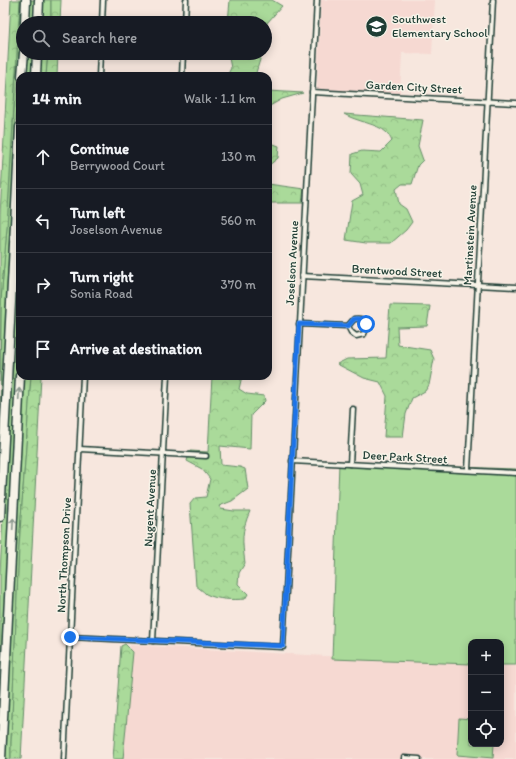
<!DOCTYPE html>
<meta charset="utf-8">
<style>
:root{--surface:#171b24;--page:#242831;--text:#f1f3f6;--muted:#9ea1a6;--line:#363941}
body{margin:0;font-family:Itim,sans-serif;background:var(--page);color:var(--text)}
.controls{position:absolute;right:12px;bottom:12px;display:grid;overflow:hidden;border-radius:8px;box-shadow:0 2px 10px #0003}
.controls button{width:36px;height:36px;display:grid;place-items:center;padding:0;border:0;border-bottom:1px solid var(--line);background:var(--surface);color:var(--text);font:20px sans-serif}
.stop{position:absolute;width:12px;height:12px;margin:-9px;border:3px solid #1a73e8;border-radius:50%;background:#fff}
.stop.end{background:#1a73e8;border-color:#fff;box-shadow:0 1px 4px #0008}
.list{margin:0;padding:0;list-style:none}
h2{display:flex;justify-content:space-between;align-items:center;height:52px;margin:0;padding:0 16px;font-size:17px}
h2 small{font-size:13px;font-weight:400;color:var(--muted)}
.list li{display:grid;grid-template-columns:26px 1fr auto;gap:12px;align-items:center;box-sizing:border-box;height:64px;padding:0 16px;border-top:1px solid var(--line)}
.list b{display:block;font-size:15px;white-space:nowrap}
.list p{margin:0;font-size:13px;white-space:nowrap;color:var(--muted)}
.list em{font-size:13px;font-style:normal;color:var(--muted)}
.icon{flex:none;width:22px;height:22px;fill:none;stroke:currentColor;stroke-width:2;stroke-linecap:round;stroke-linejoin:round}
.map{position:relative;flex:none;width:516px;height:759px;overflow:hidden}
.search{position:absolute;background:var(--surface);box-shadow:0 2px 10px #0003;left:16px;top:16px;width:256px;height:44px;display:flex;align-items:center;gap:10px;box-sizing:border-box;padding:0 14px;border-radius:22px;color:var(--muted);font-size:15px}
.panel{position:absolute;background:var(--surface);box-shadow:0 2px 10px #0003;left:16px;top:72px;width:256px;height:308px;border-radius:12px}
.map>svg:first-child{display:block}
.built{fill:#f6d9d2}
.green{fill:#aada9a;stroke:#648c67}
.forest{fill:url(#forest-crowns);stroke:#648c67}
.lines{fill:none;stroke-linecap:round;stroke-linejoin:round}
.street-casing{stroke:#1f3d34;stroke-width:7}
.highway-casing{stroke:#1f3d34;stroke-width:11}
.street{stroke:#f7f3e8;stroke-width:4}
.highway{stroke:#f7f3e8;stroke-width:8}
.oneway{stroke:#8b988e}
.route{stroke:#1a73e8;stroke-width:5}
.labels{text-anchor:middle;stroke-width:3;stroke-linejoin:round;paint-order:stroke}
.poi-label{font-size:12px;fill:#1f3d34;stroke:#f7f3e8;text-anchor:start}
.street-label{font-size:12px;fill:#1f3d34;stroke:#f7f3e8}
</style>
<div class="map">
<svg width="516" height="759" viewBox="0 0 516 759">
<defs>
<pattern id="forest-crowns" width="20" height="18" patternUnits="userSpaceOnUse"><rect width="20" height="18" fill="#aada9a"/><path d="M2 6a3 3 0 1 1 6 0M12 15a3 3 0 1 1 6 0" fill="none" stroke="#92bc85"/></pattern>
</defs>
<rect width="100%" height="100%" fill="#f7e7de"/>
<filter id="ink" filterUnits="userSpaceOnUse"><feTurbulence type="fractalNoise" baseFrequency=".025" numOctaves="2"/><feDisplacementMap in="SourceGraphic" scale="8" xChannelSelector="R" yChannelSelector="G"/><feConvolveMatrix kernelMatrix="1 2 1 2 8 2 1 2 1" color-interpolation-filters="sRGB"/></filter>
<g filter="url(#ink)">
<!-- built -->
<g class="built">
<path d="M 321,0 L 435,0 L 432,54 L 402,53 L 400,94 L 317,89 Z"/>
<path d="M 130,645 L 471,664 L 471,744 L 501,744 L 501,666 L 516,666 L 516,759 L 122,759 Z"/>
</g>
<!-- green -->
<g class="green">
<path d="M 20,0 L 22,0 C 15,147 6,294 0,441 L 1,300 L 7,228 Z"/>
<path d="M 29,0 L 37,0 L 36,23 L 28,23 Z"/>
<path d="M 42,0 L 51,0 L 51,23 L 41,23 Z"/>
<path d="M 27,53 L 34,53 L 33,76 L 26,76 Z"/>
<path d="M 40,53 L 48,53 L 46,76 L 39,76 Z"/>
<path d="M 20,185 L 20,338 L 0,720 L 0,573 Z"/>
<path d="M 24,376 L 31,376 L 19,546 L 11,743 L 11,759 L 3,759 Z"/>
<path d="M 339,463 L 516,469 L 516,665 L 501,665 L 501,642 L 471,642 L 471,664 L 332,659 Z"/>
<path d="M 459,718 L 471,719 L 471,744 L 494,744 L 493,758 L 457,755 Z"/>
</g>
<!-- forest -->
<g class="forest">
<path d="M 11,0 L 20,0 L 7,228 L 1,300 L 0,381 L 0,215 Z"/>
<path d="M 51,0 L 61,0 L 60,23 L 51,23 Z"/>
<path d="M 230,0 L 272,0 L 282,6 L 267,23 L 270,47 L 265,51 L 265,23 L 228,23 Z"/>
<path d="M 48,53 L 58,53 L 57,76 L 46,76 Z"/>
<path d="M 228,53 L 262,53 L 255,76 L 227,76 L 231,68 Z"/>
<path d="M 268,91 L 303,93 L 282,99 L 268,107 Z"/>
<path d="M 344,114 L 423,120 L 418,146 L 423,160 L 418,165 L 412,184 L 402,184 L 396,189 L 399,204 L 406,209 L 412,222 L 406,230 L 391,243 L 366,243 L 346,240 L 352,201 L 363,195 L 360,184 L 351,174 L 352,154 L 362,151 L 381,152 L 392,141 C 390,138 389,134 386,132 C 378,124 355,121 344,114 Z"/>
<path d="M 268,142 L 279,146 L 278,158 L 268,166 Z"/>
<path d="M 268,184 L 304,189 L 302,203 L 268,203 Z"/>
<path d="M 390,305 L 430,306 L 427,326 L 397,327 L 398,345 L 430,350 L 434,359 L 429,385 L 425,391 L 412,398 L 406,414 L 403,437 L 384,437 L 387,396 L 380,382 L 364,378 L 337,364 L 347,359 L 386,358 Z"/>
<path d="M 31,376 L 41,376 L 21,759 L 11,759 L 11,743 L 19,546 Z"/>
<path d="M 212,376 L 242,376 L 239,389 L 247,394 L 264,396 L 265,401 L 251,415 L 250,449 L 220,446 L 221,465 L 240,467 L 245,469 L 248,489 L 232,501 L 219,506 L 221,509 L 234,511 L 250,511 C 241,532 242,540 245,563 L 239,573 L 238,584 L 248,594 L 245,599 C 234,600 217,600 206,594 C 203,591 199,588 196,586 L 190,504 L 195,498 L 206,497 L 210,479 L 202,469 L 187,461 L 190,451 L 208,452 Z"/>
<path d="M 125,644 L 133,652 L 123,759 L 113,759 L 121,646 Z"/>
</g>
<g class="lines">
<defs>
<g id="street">
<path d="M 102,23 L 103,0"/>
<path d="M 185,23 L 186,0"/>
<path d="M 99,76 L 100,53"/>
<path d="M 182,76 L 183,53"/>
<path d="M 312,92 L 516,103"/>
<path d="M 302,276 L 516,287"/>
<path d="M 299,324 L 348,326 L 351,332 L 356,336 L 364,334 C 369,325 365,317 354,319 L 348,326"/>
<path d="M 80,449 L 206,456"/>
<path d="M 292,461 L 516,473"/>
<path d="M 350,464 L 353,409"/>
<path d="M 468,470 L 493,0"/>
<path d="M 70,637 L 283,647 L 317,0"/>
<path d="M 153,641 L 167,376"/>
<path d="M 64,759 L 83,376"/>
<path d="M 404,759 L 404,758 L 419,759"/>
</g>
<g id="highway">
<path d="M 25,23 L 26,0"/>
<path d="M 38,23 L 39,0"/>
<path d="M 22,76 L 24,53"/>
<path d="M 36,76 L 37,53"/>
<path d="M 0,517 L 20,127"/>
<path d="M 1,759 L 20,376"/>
</g>
</defs>
<!-- street casing -->
<use href="#street" class="street-casing"/>
<!-- highway casing -->
<use href="#highway" class="highway-casing"/>
<!-- street -->
<use href="#street" class="street"/>
<!-- highway -->
<use href="#highway" class="highway"/>
</g>
<!-- one-way arrows -->
<defs><path id="oneway-shaft" d="M-6 0H5M1.5-3L5.5 0L1.5 3" fill="none" stroke-width="1.6" stroke-linecap="round" stroke-linejoin="round"/></defs>
<g class="oneway">
<use href="#oneway-shaft" transform="translate(19 394) rotate(-87)"/>
<use href="#oneway-shaft" transform="translate(13 524) rotate(-87)"/>
</g>
</g>
<g class="lines" filter="url(#ink)">
<!-- route -->
<path class="route" d="M 70,637 L 283,646 L 299,324 L 348,326 L 354,319 C 360,318 362,319 366,324"/>
</g>
<!-- icons -->
<defs>
<symbol id="school-disc" viewBox="-11 -11 22 22"><circle r="9.5" fill="#1f3d34" stroke="#f7f3e8"/><path d="M0-5L7-2L0 1L-7-2ZM-4 1L0 2.5L4 1V4Q0 6-4 4Z" fill="#fff"/></symbol>
</defs>
<g fill-rule="evenodd">
<use href="#school-disc" x="364" y="14" width="25" height="25"/>
</g>
<g class="labels">
<!-- poi labels -->
<g class="poi-label">
<text x="392" y="23">Southwest<tspan x="392" dy="14">Elementary School</tspan></text>
</g>
<!-- street labels -->
<g class="street-label">
<text transform="translate(414 87) rotate(3)" y="4">Garden City Street</text>
<text transform="translate(470 235) rotate(-87)" y="4">Martinstein Avenue</text>
<text transform="translate(292 263) rotate(-87)" y="4">Joselson Avenue</text>
<text transform="translate(397 271) rotate(3)" y="4">Brentwood Street</text>
<text transform="translate(405 457) rotate(3)" y="4">Deer Park Street</text>
<text transform="translate(150 508) rotate(-87)" y="4">Nugent Avenue</text>
<text transform="translate(64 555) rotate(-87)" y="4">North Thompson Drive</text>
</g>
</g>
</svg>
<div class="controls">
<button>+</button>
<button>−</button>
<button><svg class="icon" aria-label="locate" viewBox="0 0 24 24"><circle cx="12" cy="12" r="6"/><path d="M12 2v4M12 18v4M2 12h4M18 12h4"/></svg></button>
</div>
<div class="stop" style="left:366px;top:324px"></div>
<div class="stop end" style="left:70px;top:637px"></div>
<div class="search"><svg class="icon" aria-label="search" viewBox="0 0 24 24"><circle cx="10" cy="10" r="6"/><path d="M15 15l6 6"/></svg>Search here</div>
<section class="panel">
<h2>14 min<small>Walk · 1.1 km</small></h2>
<ul class="list">
<li><svg class="icon" aria-label="ahead" viewBox="0 0 24 24"><path d="M12 20V5M6 11l6-6 6 6"/></svg><div><b>Continue</b><p>Berrywood Court</p></div><em>130 m</em></li>
<li><svg class="icon" aria-label="left" viewBox="0 0 24 24"><path d="M17 20v-9H6M10 6l-5 5 5 5"/></svg><div><b>Turn left</b><p>Joselson Avenue</p></div><em>560 m</em></li>
<li><svg class="icon" aria-label="right" viewBox="0 0 24 24"><path d="M7 20v-9h11M14 6l5 5-5 5"/></svg><div><b>Turn right</b><p>Sonia Road</p></div><em>370 m</em></li>
<li><svg class="icon" aria-label="arrive" viewBox="0 0 24 24"><path d="M6 21V4h12l-3 4 3 4H6"/></svg><div><b>Arrive at destination</b></div></li>
</ul>
</section>
</div>
